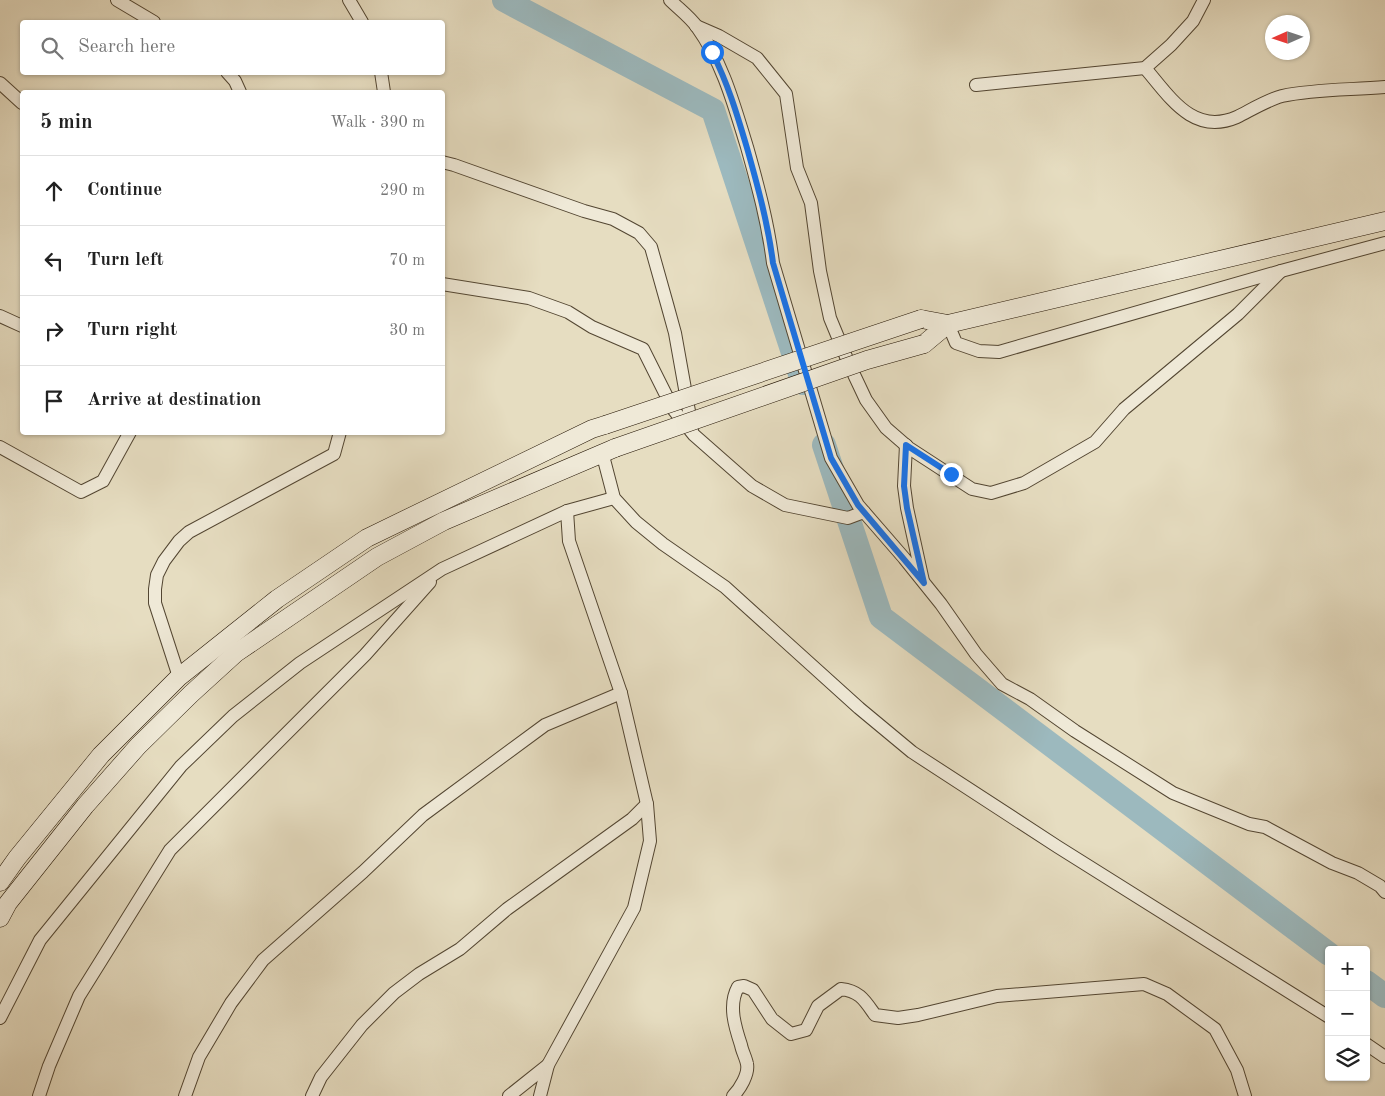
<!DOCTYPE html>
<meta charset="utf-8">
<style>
:root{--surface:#fff;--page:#f2f2f2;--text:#222;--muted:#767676;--line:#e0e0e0}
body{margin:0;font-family:"Old Standard TT",serif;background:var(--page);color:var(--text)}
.controls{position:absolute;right:15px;bottom:15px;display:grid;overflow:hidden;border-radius:5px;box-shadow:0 1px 4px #0004}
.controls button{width:45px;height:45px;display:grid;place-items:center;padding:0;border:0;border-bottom:1px solid var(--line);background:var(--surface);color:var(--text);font:25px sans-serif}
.compass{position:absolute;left:1265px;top:15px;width:45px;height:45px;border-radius:50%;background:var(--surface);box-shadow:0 1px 4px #0004;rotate:267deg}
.stop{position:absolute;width:15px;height:15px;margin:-11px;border:4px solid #1a73e8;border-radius:50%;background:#fff}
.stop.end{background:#1a73e8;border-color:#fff;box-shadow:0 1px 5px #0008}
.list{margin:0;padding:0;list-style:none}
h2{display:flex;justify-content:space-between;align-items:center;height:65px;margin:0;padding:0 20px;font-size:21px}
h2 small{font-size:16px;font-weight:400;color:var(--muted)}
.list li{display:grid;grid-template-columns:32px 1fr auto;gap:15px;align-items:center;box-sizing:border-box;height:70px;padding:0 20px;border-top:1px solid var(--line)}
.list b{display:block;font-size:19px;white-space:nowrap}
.list em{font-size:16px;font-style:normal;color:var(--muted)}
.icon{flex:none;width:28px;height:28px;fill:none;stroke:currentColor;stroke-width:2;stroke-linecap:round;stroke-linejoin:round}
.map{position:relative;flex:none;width:1385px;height:1096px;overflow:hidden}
.search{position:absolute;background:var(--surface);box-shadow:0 1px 4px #0004;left:20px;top:20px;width:425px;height:55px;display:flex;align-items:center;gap:12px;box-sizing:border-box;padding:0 18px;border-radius:5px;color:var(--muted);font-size:19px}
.panel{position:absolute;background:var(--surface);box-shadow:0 1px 4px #0004;left:20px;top:90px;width:425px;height:345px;border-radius:5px}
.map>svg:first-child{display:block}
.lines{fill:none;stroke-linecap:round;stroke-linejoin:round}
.river{stroke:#9cb9be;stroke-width:24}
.street-casing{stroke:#534632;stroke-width:14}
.secondary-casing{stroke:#221303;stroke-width:19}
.street{stroke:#efe9d7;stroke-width:12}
.secondary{stroke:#efe9d7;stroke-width:18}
.secondary-bridge-casing{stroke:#221303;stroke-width:19;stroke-linecap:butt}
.secondary-bridge{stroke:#efe9d7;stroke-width:18}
.route{stroke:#1a73e8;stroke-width:6}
</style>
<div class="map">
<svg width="1385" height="1096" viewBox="0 0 1385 1096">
<rect width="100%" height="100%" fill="#e6ddc1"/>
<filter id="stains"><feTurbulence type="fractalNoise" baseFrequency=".004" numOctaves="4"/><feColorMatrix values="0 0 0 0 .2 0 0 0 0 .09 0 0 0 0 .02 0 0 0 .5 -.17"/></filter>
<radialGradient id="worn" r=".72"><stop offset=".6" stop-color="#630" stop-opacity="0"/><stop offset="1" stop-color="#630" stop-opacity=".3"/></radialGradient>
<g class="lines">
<!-- river -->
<g class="river">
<path d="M 504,0 L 713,110 L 803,383"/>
<path d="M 824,445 L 881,617 L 1329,954"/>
<path d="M 1366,982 L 1385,996"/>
</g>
<defs>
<g id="street">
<path d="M 117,0 L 154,22"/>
<path d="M 349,0 L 362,22"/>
<path d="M 670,0 C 679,9 690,17 697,27 C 723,63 734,105 747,147 C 758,186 768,223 773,263 L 831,458 L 858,505 L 904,558 L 941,604 L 976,654 L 1002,684 L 1030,699 L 1075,731 L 1173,793 L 1249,824 L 1265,827 L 1332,863 L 1358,873 L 1380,886 L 1385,892"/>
<path d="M 696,26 L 719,36 L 757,58 L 786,94 L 797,168 L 811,203 L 820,271 L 830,318 L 849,364 L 866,400 L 886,428 L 909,448 L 972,489 L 991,493 L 1024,483 L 1095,442 L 1124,409 L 1238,314 L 1281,271"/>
<path d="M 1145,68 C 1170,97 1193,136 1237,117 C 1251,110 1267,100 1282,96 C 1315,89 1351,90 1385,87"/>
<path d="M 227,72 L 235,81 L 240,92"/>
<path d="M 381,72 L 384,92"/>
<path d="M 0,83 L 22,103"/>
<path d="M 976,85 L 1145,68 L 1171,45 L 1193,21 L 1204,0"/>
<path d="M 442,162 L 454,165 L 584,211 L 613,219 L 639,233 L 651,247 L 667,304 L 675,333 L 692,428"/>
<path d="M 442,284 L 529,298 L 568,312 L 592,327 L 643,349 L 673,409 L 694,435 L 752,486 L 785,505 L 848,518 L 864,512"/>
<path d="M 0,316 L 22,326"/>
<path d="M 948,324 L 956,343 L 979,351 L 999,352 L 1281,271 L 1385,243"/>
<path d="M 906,445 L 904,486 L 907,508 L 923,581"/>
<path d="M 0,447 L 81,492 L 103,481 L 130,432"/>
<path d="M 602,452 L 614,498 L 636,522 L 663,544 L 725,587 L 859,708 L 912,752 L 1058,847 L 1329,1017"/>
<path d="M 179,677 L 155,603 L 155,589 L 157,575 L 164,561 L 179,541 L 189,532 L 334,454 L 340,432"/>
<path d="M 0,1018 L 40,940 L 181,766 L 233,716 L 300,663 L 442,569 L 567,511 L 614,498"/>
<path d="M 1366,1044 L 1385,1057"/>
<path d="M 39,1096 L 49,1066 L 79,996 L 170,850 L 365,655 L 430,582"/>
<path d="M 185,1096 L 199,1057 L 231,1003 L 263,960 L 363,872 L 423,815 L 545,725 L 621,693"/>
<path d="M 312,1096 L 321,1077 L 362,1025 L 394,993 L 419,974 L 460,949 L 507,909 L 632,819 L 647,804"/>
<path d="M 509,1096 L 548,1065"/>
<path d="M 540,1096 L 548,1065 L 634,908 L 650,841 L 647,804 L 621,693 L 569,541 L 567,511"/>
<path d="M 733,1096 C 740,1089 749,1074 747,1064 C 746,1058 742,1051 741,1045 C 735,1027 728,1005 738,987 L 744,986 L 753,990 L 772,1019 L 791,1034 L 806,1030 L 818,1006 L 841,989 C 860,991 865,1001 875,1015 L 898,1018 L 918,1015 L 997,996 L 1144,984 L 1167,994 L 1215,1029 L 1237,1070 L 1245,1096"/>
</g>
<g id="secondary">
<path d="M 921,319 L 948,324 L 924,344"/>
<path d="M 948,324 L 1385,221"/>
<path d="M 0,882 L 17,858 L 101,755 L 179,677 L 277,599 L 367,538 L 592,429 L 605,425"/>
<path d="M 0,918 L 8,903 L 85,806 L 138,746 L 191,694 L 236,653 L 377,557 L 444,521 L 615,448"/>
</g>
</defs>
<!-- street casing -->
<use href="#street" class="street-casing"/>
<!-- secondary casing -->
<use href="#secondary" class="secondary-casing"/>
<!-- street -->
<use href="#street" class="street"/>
<!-- secondary -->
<use href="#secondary" class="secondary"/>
<defs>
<g id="secondary-bridge">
<path d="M 605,425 L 921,319"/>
<path d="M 615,448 L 867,360 L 924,344"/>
</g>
</defs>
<!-- secondary-bridge casing -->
<use href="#secondary-bridge" class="secondary-bridge-casing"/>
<!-- secondary-bridge -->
<use href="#secondary-bridge" class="secondary-bridge"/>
</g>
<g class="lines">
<!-- route -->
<path class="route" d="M 712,52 C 728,84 737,114 747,148 C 758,187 768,224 773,263 L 831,458 L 858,505 L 924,583 L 907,508 L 904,486 L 906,445 L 951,474"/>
</g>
<rect width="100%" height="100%" filter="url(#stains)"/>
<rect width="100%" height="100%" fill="url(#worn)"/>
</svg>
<div class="controls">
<button>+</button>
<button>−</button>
<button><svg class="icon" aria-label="layers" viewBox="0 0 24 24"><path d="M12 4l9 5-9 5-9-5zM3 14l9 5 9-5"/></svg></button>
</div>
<svg class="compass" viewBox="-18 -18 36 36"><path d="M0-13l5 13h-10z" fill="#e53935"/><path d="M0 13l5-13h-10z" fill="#767676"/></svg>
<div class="stop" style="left:712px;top:52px"></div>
<div class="stop end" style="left:951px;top:474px"></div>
<div class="search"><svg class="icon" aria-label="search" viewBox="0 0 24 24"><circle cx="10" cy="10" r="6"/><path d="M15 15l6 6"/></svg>Search here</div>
<section class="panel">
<h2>5 min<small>Walk · 390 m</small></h2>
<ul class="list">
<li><svg class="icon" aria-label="ahead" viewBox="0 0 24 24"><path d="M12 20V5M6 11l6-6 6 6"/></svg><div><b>Continue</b></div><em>290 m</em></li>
<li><svg class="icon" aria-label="left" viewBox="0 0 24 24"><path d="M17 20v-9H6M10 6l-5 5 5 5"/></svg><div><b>Turn left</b></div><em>70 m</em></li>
<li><svg class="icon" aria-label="right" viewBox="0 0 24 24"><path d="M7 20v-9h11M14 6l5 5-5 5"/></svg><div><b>Turn right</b></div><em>30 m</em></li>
<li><svg class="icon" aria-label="arrive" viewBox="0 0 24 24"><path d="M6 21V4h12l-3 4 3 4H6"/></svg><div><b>Arrive at destination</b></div></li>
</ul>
</section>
</div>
